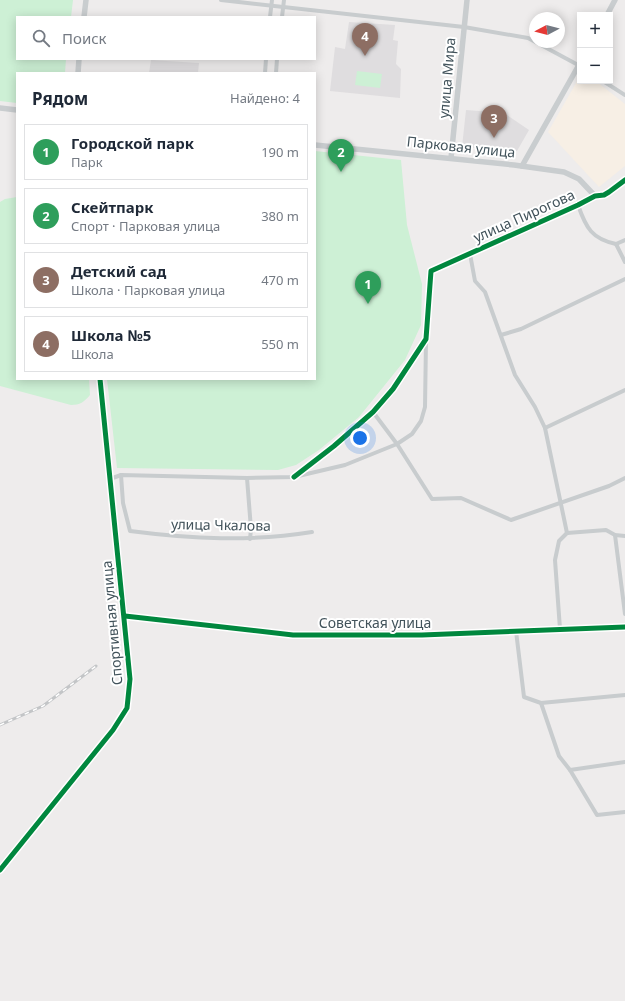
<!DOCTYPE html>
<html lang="ru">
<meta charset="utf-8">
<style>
:root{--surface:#fff;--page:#f6f6f7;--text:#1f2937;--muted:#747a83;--line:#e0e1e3;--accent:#7e898e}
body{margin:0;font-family:"Noto Sans",sans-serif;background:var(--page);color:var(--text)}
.controls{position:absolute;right:12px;top:12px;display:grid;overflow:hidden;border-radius:0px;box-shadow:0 2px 10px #0003}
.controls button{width:36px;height:36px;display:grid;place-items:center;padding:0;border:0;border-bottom:1px solid var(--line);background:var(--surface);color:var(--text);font:20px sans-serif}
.compass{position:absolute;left:529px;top:12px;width:36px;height:36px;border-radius:50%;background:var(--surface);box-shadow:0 2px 10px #0003;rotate:263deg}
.you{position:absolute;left:360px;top:438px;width:14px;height:14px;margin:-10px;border:3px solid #fff;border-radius:50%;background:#1a73e8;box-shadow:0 0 0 6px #1a73e833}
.badge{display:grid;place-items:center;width:26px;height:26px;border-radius:50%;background:var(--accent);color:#fff;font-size:13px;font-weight:700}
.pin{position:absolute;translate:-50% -33px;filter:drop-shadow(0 1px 2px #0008)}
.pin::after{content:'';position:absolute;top:21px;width:14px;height:12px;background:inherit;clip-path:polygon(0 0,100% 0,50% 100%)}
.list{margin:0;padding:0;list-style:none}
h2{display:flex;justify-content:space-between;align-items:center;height:52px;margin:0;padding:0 16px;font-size:17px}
h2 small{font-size:13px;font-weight:400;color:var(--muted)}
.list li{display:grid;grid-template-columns:26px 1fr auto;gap:12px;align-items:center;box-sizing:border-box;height:56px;margin:0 8px 8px;padding:0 8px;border:1px solid var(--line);border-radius:0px}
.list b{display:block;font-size:15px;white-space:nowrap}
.list p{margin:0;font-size:13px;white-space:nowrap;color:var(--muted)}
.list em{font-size:13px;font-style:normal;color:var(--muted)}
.icon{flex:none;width:22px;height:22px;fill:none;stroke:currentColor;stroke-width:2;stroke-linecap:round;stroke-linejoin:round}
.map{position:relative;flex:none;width:625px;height:1001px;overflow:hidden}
.search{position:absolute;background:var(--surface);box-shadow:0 2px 10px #0003;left:16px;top:16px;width:300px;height:44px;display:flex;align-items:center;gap:10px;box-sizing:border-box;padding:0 14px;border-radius:0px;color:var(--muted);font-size:15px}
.panel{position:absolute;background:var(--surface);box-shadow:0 2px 10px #0003;left:16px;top:72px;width:300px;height:308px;border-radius:0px}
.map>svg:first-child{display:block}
.commercial{fill:#f7efe5}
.education{fill:#dfdddf}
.green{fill:#cdf0d5}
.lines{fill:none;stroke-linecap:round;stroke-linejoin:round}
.street{stroke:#c8ccce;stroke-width:4}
.secondary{stroke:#c9cdcf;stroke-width:5.5}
.rail-casing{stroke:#c3c5c7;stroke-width:3}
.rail{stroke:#fff;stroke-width:1.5;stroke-dasharray:4.5;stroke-linecap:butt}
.cycleway-casing{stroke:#fff;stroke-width:8}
.cycleway{stroke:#00873e;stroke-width:5}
.labels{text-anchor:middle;stroke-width:4;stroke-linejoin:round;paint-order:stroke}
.street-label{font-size:14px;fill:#42535b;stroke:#fff}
</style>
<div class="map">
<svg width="625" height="1001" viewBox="0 0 625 1001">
<rect width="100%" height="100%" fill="#eeecec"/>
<!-- commercial -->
<path class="commercial" d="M 580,76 L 580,81 L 596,81 L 625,104 L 625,166 L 599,187 L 548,132 Z"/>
<!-- education -->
<g class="education">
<path d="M 349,22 L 395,25 L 393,40 L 398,41 L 396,64 L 401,69 L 400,98 L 330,91 L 335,47 L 345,49 Z"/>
<path d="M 151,60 L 199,63 L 198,73 L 149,73 Z"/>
<path d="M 466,110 L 504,113 L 529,130 L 517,151 L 462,147 Z"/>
</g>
<!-- green -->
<g class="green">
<path d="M 0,0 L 73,0 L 71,17 L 17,17 L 17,59 L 66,59 L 65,73 L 17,73 L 17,103 L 0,101 Z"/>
<path d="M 357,71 L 382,74 L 380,88 L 355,85 Z"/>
<path d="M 315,151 L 401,160 L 407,225 L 422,284 L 421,325 L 405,360 L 359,417 L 319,450 L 296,465 L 278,470 L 117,468 L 107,379 L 315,379 Z"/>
<path d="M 17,197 L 17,379 L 89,379 L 90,395 C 84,402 80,405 71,405 L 0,386 L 0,202 L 5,199 Z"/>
</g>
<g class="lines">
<!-- street -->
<g class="street">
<path d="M 221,0 L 464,27 L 528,38 L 580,66"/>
<path d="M 270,17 L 272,0"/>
<path d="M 282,17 L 284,0"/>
<path d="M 265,73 L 266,59"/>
<path d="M 276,73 L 277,59"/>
<path d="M 603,81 L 625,95"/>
<path d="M 578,205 C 586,228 592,239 616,244 L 625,262"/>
<path d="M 616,244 L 625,240"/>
<path d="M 470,254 L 475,281 L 485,292 L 515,375 L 535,407 L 545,428 L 567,533"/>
<path d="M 501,335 L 521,329 L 625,279"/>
<path d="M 373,412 L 397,444 L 432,499 L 461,498 L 511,520 L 609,486 L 625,478"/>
<path d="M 545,428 L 625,390"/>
<path d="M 121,475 L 123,503 L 130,531 C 192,539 250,542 312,532"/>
<path d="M 294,477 L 334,446 L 373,412 L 393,389 L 426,339 L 431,271 L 578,205 L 595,196"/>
<path d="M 247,478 L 251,529 L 250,539"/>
<path d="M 110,479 L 121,475 L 247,478 L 294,477 L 345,465 L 397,444 L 412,434 L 421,421 L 425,407 L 426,340"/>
<path d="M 567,533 L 606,530 L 615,535 L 625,536"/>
<path d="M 615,535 L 625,614"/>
<path d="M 560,629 L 555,560 L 559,541 L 567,533"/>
<path d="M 516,631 L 524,697 L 541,703 L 559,756 L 570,770 L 597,815 L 625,812"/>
<path d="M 541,703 L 625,695"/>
<path d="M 570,770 L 625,762"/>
<path d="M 0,870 L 113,730 L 127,708 L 129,697 L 130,679 L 125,616"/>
</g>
<!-- secondary -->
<g class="secondary">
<path d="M 607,15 L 615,0"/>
<path d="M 84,17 L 86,0"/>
<path d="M 78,73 L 79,59"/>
<path d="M 0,108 L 17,110"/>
<path d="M 315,145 L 514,165 L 564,172 L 579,179 L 595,196 C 607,196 616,187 625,180"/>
<path d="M 451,158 L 467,0"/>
<path d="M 522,166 L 580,63"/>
<path d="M 100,379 L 125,616 L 293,635 L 422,635 L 625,627"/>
</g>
<defs>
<path id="rail" d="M 0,725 L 43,706 L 96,666"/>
</defs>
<!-- rail casing -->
<use href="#rail" class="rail-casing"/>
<!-- rail -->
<use href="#rail" class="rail"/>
<defs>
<g id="cycleway">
<path d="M 294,477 L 334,446 L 373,412 L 393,389 L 426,339 L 431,271 L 578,205 L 595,196 L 604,195 L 609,192 L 625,180"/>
<path d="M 125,616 L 293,635 L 422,635 L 625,627"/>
<path d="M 0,870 L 113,730 L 127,708 L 130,679 L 100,379"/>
</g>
</defs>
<!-- cycleway casing -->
<use href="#cycleway" class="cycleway-casing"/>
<!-- cycleway -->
<use href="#cycleway" class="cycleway"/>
</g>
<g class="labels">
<!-- street labels -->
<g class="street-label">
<text transform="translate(447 78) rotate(-85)" y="5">улица Мира</text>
<text transform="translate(461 147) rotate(6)" y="5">Парковая улица</text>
<text transform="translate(524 216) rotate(-24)" y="5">улица Пирогова</text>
<text transform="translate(221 525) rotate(1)" y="5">улица Чкалова</text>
<text transform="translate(112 623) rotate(-95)" y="5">Спортивная улица</text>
<text x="375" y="628">Советская улица</text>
</g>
</g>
</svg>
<div class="controls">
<button>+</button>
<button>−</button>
</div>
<svg class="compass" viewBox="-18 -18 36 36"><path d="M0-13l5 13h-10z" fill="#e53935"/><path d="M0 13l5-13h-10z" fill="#747a83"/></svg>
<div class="you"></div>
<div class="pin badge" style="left:368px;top:304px;background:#2e9e5b">1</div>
<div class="pin badge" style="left:341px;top:172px;background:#2e9e5b">2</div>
<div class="pin badge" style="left:494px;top:138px;background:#8d6e63">3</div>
<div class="pin badge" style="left:365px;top:56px;background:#8d6e63">4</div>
<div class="search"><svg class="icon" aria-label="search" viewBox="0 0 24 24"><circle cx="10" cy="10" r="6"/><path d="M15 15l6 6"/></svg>Поиск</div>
<section class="panel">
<h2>Рядом<small>Найдено: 4</small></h2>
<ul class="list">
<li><span class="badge" style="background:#2e9e5b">1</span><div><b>Городской парк</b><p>Парк</p></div><em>190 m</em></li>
<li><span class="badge" style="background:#2e9e5b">2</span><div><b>Скейтпарк</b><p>Спорт · Парковая улица</p></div><em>380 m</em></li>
<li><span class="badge" style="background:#8d6e63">3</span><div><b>Детский сад</b><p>Школа · Парковая улица</p></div><em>470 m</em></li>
<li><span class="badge" style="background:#8d6e63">4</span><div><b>Школа №5</b><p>Школа</p></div><em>550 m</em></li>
</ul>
</section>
</div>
